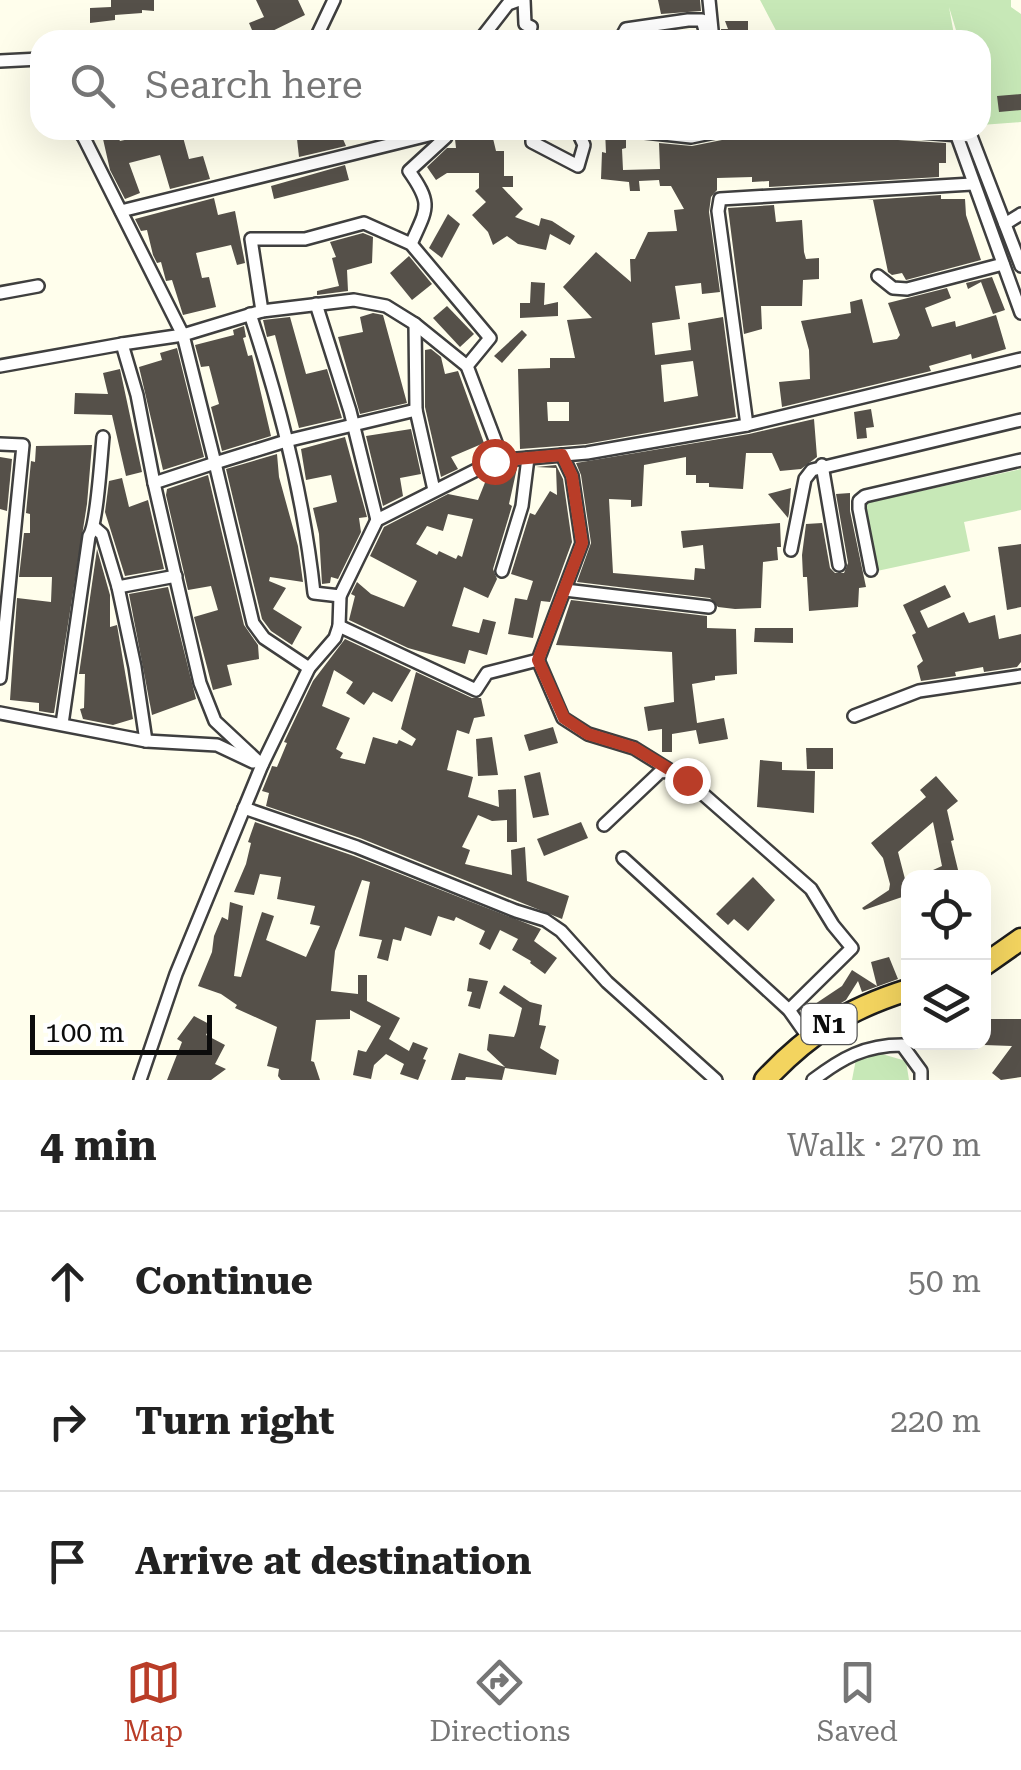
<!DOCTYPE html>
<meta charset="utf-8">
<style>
:root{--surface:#fff;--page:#f2f2f2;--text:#222;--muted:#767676;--line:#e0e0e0;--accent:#b93d28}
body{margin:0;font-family:"Roboto Serif",serif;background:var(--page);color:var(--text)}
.controls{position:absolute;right:30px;bottom:30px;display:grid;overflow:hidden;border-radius:20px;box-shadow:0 10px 40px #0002}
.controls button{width:90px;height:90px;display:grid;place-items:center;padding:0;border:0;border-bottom:2px solid var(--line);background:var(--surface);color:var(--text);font:50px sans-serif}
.scale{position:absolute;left:30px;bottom:25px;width:182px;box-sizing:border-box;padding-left:10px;border:5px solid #0c0c0c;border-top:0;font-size:28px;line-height:35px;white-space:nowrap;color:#0c0c0c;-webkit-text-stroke:8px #fff;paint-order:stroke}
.stop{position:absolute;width:30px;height:30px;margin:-22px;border:8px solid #b93d28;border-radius:50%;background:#fff}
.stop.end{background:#b93d28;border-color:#fff;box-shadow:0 2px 10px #0008}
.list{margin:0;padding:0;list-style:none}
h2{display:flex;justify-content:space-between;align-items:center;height:130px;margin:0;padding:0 40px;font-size:42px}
h2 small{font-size:32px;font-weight:400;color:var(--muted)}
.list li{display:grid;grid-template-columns:65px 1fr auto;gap:30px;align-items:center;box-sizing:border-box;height:140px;padding:0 40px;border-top:2px solid var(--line)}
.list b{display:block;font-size:38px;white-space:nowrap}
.list em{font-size:32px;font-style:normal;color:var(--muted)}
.icon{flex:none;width:55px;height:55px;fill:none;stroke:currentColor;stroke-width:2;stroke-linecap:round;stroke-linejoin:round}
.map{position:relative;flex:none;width:1021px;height:1080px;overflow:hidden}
.search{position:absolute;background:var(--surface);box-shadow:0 10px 40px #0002;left:30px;right:30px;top:30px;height:110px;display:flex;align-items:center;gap:25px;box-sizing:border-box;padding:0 35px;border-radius:30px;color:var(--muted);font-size:38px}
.sheet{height:550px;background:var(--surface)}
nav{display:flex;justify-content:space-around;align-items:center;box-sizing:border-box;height:140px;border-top:2px solid var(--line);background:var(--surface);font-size:28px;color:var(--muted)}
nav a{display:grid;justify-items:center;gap:5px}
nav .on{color:var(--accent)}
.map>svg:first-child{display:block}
.green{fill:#c7e8b7}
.building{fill:#555049;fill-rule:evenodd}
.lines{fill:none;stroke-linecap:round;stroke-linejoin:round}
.minor-casing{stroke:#3f3f3f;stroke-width:16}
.trunk-casing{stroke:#1d1d1d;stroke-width:25}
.minor{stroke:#fff;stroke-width:11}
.trunk{stroke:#f3d45f;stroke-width:20}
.route{stroke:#b93d28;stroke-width:12}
.labels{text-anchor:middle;stroke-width:10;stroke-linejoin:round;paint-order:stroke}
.shield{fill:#fff;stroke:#555;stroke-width:2.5}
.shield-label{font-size:25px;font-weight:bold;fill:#0c0c0c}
</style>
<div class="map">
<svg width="1021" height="1080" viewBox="0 0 1021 1080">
<rect width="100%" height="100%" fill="#fffeec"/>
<!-- green -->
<g class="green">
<path d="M 760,0 L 1011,0 L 1011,7 L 1021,14 L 1021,122 L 981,125 L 981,40 L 959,40 L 949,7 L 955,40 L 781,40 Z"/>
<path d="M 1021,469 L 1021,510 L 964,522 L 970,551 L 877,571 L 862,504 Z"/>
<path d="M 882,1054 L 906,1061 L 909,1080 L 852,1080 L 856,1059 Z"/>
</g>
<!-- building -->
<g class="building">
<path d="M 111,0 L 154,0 L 154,11 L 142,10 L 142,13 L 115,15 L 115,20 L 90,23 L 90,8 L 111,7 Z"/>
<path d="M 256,0 L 298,0 L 305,15 L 254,40 L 227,40 L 252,30 L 249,23 L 264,17 Z"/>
<path d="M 658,0 L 700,0 L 701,11 L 661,14 Z"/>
<path d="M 725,21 L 748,21 L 748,40 L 722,40 L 721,29 L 728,29 Z"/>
<path d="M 1021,94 L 1021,110 L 999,112 L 997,96 Z"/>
<path d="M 142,130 L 181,130 L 189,159 L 203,156 L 210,179 L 170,189 L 160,155 L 129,163 L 140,193 L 125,199 L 110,170 L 103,139 L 114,131 L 120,141 L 143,136 Z"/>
<path d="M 296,130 L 339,130 L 346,146 L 299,157 Z"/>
<path d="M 454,130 L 491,130 L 496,151 L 504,151 L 504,176 L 513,176 L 513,187 L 502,187 L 523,209 L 515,217 L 539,226 L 541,218 L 552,221 L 575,236 L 570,245 L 550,234 L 546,250 L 518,244 L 507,236 L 493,245 L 488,232 L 472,215 L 486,202 L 475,191 L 479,188 L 479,173 L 447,173 L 436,180 L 427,167 L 447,148 L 456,148 Z"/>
<path d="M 605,130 L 617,130 L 620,137 L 626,139 L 626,148 L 622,149 L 623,170 L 660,169 L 659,143 L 692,146 L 727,139 L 733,134 L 782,130 L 821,130 L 821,135 L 882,132 L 882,139 L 946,143 L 946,163 L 939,163 L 939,177 L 769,187 L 769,181 L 752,182 L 752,177 L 717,178 L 717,190 L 711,197 L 709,212 L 720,292 L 702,294 L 701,283 L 675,286 L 680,319 L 652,323 L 655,355 L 691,350 L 688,323 L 723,317 L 736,417 L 586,444 L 520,449 L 518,369 L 550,368 L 550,358 L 575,358 L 567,320 L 592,318 L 563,287 L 596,252 L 631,282 L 630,259 L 635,259 L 648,232 L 677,231 L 674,210 L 684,209 L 671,186 L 660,186 L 659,180 L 639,181 L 640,191 L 630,191 L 629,182 L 601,179 L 602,152 L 606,153 ZM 693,361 L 698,396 L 664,402 L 661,365 ZM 547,402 L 569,402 L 569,421 L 548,421 Z"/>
<path d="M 345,165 L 349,180 L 274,199 L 271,186 Z"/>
<path d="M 941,195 L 941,199 L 965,199 L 966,215 L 981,260 L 906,280 L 902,273 L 892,275 L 888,272 L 873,200 L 867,200 Z"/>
<path d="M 214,198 L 218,215 L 235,211 L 245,263 L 237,265 L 231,245 L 196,253 L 202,278 L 209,277 L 216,307 L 183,315 L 172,280 L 166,281 L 161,262 L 157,263 L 153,255 L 147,230 L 141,231 L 135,219 Z"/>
<path d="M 774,205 L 776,222 L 802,220 L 804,252 L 806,259 L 819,258 L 819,279 L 803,280 L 802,306 L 761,306 L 762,329 L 744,334 L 728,208 Z"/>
<path d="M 448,214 L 460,224 L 442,258 L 429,248 Z"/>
<path d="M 363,233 L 373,237 L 372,263 L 347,270 L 348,291 L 317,295 L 317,291 L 339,286 L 332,258 L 336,257 L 330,242 Z"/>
<path d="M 409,256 L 432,284 L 412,300 L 390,273 Z"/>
<path d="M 992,277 L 1005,310 L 993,314 L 981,282 L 968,289 L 966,283 Z"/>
<path d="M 531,282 L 545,283 L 544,305 L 558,302 L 558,316 L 520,318 L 520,303 L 530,303 Z"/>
<path d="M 947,288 L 951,298 L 925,308 L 932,327 L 955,321 L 956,327 L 996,315 L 1006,349 L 972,359 L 971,354 L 929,366 L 931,371 L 782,407 L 779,382 L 810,379 L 809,350 L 801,321 L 851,313 L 850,302 L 862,299 L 873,343 L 897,339 L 900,335 L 888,303 Z"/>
<path d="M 447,306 L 474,334 L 460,347 L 433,318 Z"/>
<path d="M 373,313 L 383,315 L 407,403 L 360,414 L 338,337 L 363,332 L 360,317 Z"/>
<path d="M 290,317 L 306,374 L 327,369 L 342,418 L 299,428 L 275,335 L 267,337 L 263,320 Z"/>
<path d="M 244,326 L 246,337 L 243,338 L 248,356 L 252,355 L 271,436 L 222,451 L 211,407 L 219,404 L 209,366 L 201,367 L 195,345 L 234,335 L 233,330 Z"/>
<path d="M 522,330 L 527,335 L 502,363 L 494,356 Z"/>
<path d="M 177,348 L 204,457 L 163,470 L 139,367 L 162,360 L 160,353 Z"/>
<path d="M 431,349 L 441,357 L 445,374 L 458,371 L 484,443 L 451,457 L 458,469 L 441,477 L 425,407 L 425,350 Z"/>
<path d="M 120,369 L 142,472 L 126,476 L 112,415 L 74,414 L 75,393 L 108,394 L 103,373 Z"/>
<path d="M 871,409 L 874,427 L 866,428 L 867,438 L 857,439 L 854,412 Z"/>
<path d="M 814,419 L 817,457 L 801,469 L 780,471 L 772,453 L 746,453 L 743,489 L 709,487 L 709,483 L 696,483 L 696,475 L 686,475 L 686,457 L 644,465 L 642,506 L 631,507 L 631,500 L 609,499 L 613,573 L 694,580 L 695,568 L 705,569 L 703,545 L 683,548 L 681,531 L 780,523 L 781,547 L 777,547 L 778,560 L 763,562 L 761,608 L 735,609 L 718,607 L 710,598 L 577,582 L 591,543 L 581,475 L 576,463 L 749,434 Z"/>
<path d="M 411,429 L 421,474 L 400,478 L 403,496 L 383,506 L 366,436 Z"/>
<path d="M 345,437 L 367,517 L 359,518 L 361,532 L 338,579 L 331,577 L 330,583 L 322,584 L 319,534 L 313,508 L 337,502 L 331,475 L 306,480 L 301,449 Z"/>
<path d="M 92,445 L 87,504 L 54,713 L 51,713 L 39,711 L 39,703 L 10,700 L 17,598 L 51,602 L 52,577 L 19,577 L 24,533 L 30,533 L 30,514 L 26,513 L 31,461 L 35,462 L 36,446 Z"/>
<path d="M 277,454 L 279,477 L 298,546 L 303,582 L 270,577 L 269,581 L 286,588 L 273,609 L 302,627 L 292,645 L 271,631 L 262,619 L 226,469 Z"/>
<path d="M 0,457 L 12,459 L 7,511 L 0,509 Z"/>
<path d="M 556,465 L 563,479 L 572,542 L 550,602 L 541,601 L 533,638 L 508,634 L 515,598 L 527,600 L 533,581 L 511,574 L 530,513 L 535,515 L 550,491 L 557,495 L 556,468 L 536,467 Z"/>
<path d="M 517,468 L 509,504 L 512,506 L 493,569 L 497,579 L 488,598 L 464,587 L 452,626 L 479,633 L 483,619 L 496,622 L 487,655 L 469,650 L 465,664 L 408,648 L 349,620 L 355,596 L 351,594 L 357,582 L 371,594 L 404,607 L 417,581 L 370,556 L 384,527 L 448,494 L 478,500 L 488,475 L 497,470 ZM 448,514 L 473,519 L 462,557 L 458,555 L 456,559 L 439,551 L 437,555 L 416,544 L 427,526 L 443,531 Z"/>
<path d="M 208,475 L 244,625 L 258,645 L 259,659 L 227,665 L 232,685 L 213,690 L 194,617 L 218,610 L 211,586 L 188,590 L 166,495 L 167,489 Z"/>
<path d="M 122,478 L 129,507 L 148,500 L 164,569 L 125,576 L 105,512 L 109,481 Z"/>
<path d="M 791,488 L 789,513 L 788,518 L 768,494 Z"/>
<path d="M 850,493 L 850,511 L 866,587 L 859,588 L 858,607 L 809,611 L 807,577 L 803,577 L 802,555 L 806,524 L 822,523 L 830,568 L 835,573 L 844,573 L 848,563 L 836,494 Z"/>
<path d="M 1021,544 L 1021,607 L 1007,610 L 998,547 Z"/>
<path d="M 97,549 L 110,595 L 110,627 L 117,625 L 133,719 L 113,725 L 83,719 L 80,709 L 84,708 L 85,674 L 79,674 Z"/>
<path d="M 945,585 L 951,597 L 920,611 L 928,628 L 964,612 L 969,623 L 995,615 L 999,639 L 1021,634 L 1021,662 L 1017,667 L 984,672 L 983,667 L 955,672 L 956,676 L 921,681 L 917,666 L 923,661 L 912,635 L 916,633 L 903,605 Z"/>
<path d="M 168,587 L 196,699 L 152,715 L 129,594 Z"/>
<path d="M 571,600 L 707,616 L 707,628 L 736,629 L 737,674 L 715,676 L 715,680 L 692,684 L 697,723 L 724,718 L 728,739 L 699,744 L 696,730 L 672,734 L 672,752 L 662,752 L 662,729 L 648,731 L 644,707 L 674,702 L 672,652 L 556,645 Z"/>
<path d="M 755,628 L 793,628 L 793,643 L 754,642 Z"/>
<path d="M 345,639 L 411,670 L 392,702 L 373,692 L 364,705 L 346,693 L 353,682 L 334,670 L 322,706 L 350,718 L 336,749 L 343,753 L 340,758 L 365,764 L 373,737 L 397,744 L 399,740 L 412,746 L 416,739 L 401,729 L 416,672 L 472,698 L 481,698 L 485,716 L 474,718 L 469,734 L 457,730 L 447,770 L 473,777 L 468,797 L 499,807 L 498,790 L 516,789 L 517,842 L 507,842 L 507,820 L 492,821 L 478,815 L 462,847 L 470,850 L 465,864 L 512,875 L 511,850 L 525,847 L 527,881 L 569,896 L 562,919 L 360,838 L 266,806 L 269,793 L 262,791 L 271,769 L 272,766 L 277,767 L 287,743 L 284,742 L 313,681 Z"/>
<path d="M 553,727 L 558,743 L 529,751 L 524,735 Z"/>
<path d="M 492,737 L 498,775 L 478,776 L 476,739 Z"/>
<path d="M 806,748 L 833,748 L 833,769 L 807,769 Z"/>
<path d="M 760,760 L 782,762 L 782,770 L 815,771 L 814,813 L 757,807 Z"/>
<path d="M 540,772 L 549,815 L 533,818 L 524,776 Z"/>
<path d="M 936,776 L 958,801 L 947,810 L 954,840 L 951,841 L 960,878 L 915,878 L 942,866 L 933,822 L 898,852 L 905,879 L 908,877 L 908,895 L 864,910 L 862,908 L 889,890 L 890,884 L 883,858 L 871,843 L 926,797 L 920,790 Z"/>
<path d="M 255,822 L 354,856 L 541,929 L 534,941 L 557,958 L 545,974 L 530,963 L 531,961 L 512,950 L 518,939 L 500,930 L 490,950 L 479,944 L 485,931 L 456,917 L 454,921 L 438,916 L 431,936 L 405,927 L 401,941 L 393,939 L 388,961 L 377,958 L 382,940 L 359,936 L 370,882 L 362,880 L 335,951 L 331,991 L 358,994 L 358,975 L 367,975 L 367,1001 L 400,1018 L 389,1039 L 409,1051 L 413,1042 L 428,1048 L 423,1059 L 426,1060 L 418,1080 L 400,1074 L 404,1064 L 386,1054 L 374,1065 L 371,1079 L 353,1075 L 358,1050 L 366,1052 L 381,1026 L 350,1010 L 350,1019 L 316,1020 L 311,1061 L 314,1062 L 320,1080 L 281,1080 L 278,1076 L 279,1069 L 267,1066 L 277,1027 L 235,1008 L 237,1005 L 221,994 L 198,986 L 212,952 L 214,936 L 222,917 L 228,920 L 230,902 L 243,906 L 234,976 L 241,977 L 262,912 L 274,916 L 266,940 L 306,957 L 320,926 L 310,924 L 315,906 L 277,899 L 281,877 L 260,874 L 254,895 L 234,892 L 246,864 L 251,843 L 248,842 Z"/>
<path d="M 581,822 L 588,838 L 544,856 L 537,839 Z"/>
<path d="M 753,877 L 775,900 L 748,931 L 734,919 L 728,925 L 716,914 Z"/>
<path d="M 889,957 L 898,979 L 862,992 L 858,981 L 846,1000 L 816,1018 L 809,1008 L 842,986 L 852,970 L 877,986 L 871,962 Z"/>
<path d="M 469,978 L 488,981 L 480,1009 L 468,1006 L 472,992 L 467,991 Z"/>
<path d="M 504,985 L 530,1002 L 542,1005 L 539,1025 L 546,1026 L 540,1048 L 559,1060 L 556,1075 L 505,1068 L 502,1080 L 466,1077 L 465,1080 L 451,1080 L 459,1053 L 505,1067 L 487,1050 L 489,1034 L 514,1037 L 516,1032 L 522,1008 L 499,993 Z"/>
<path d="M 194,1016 L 211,1025 L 206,1035 L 225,1045 L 215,1064 L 226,1069 L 211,1080 L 167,1080 L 182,1042 L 177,1039 Z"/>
<path d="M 984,1019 L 1021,1019 L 1021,1077 L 1001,1080 L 992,1073 L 1012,1046 L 984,1045 Z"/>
</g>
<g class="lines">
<defs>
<g id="minor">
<path d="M 524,0 L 525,24 L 531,27 L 528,40"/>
<path d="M 709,0 L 713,40"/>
<path d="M 315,40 L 334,0"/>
<path d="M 480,40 L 508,4 L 519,0"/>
<path d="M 620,40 L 626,29 L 688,20 L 702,20 L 706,34 L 713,38"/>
<path d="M 0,61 L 40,59"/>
<path d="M 80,130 L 183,335 L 122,344"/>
<path d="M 532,130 L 532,142 L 578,166 L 584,145 L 577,130"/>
<path d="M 626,130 L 691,137 L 725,130"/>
<path d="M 897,130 L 971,136 L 1021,266"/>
<path d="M 82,135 L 102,130"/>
<path d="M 957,136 L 1021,313"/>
<path d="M 121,211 L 445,131"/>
<path d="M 1005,224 L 1021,214"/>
<path d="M 411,244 C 427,208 433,205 409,171 L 446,137 L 445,130"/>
<path d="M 878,276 L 893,288 L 907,289 L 1003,264"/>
<path d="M 0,293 L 38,286"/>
<path d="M 316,304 L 350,411 L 377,520"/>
<path d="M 262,311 L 251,239 L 305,239 L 364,223 L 411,244 L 490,338 L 467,366"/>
<path d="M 250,314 C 280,404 304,499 314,593 L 340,596"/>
<path d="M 415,324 L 416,410 L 434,490"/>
<path d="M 0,366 L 122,344 L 137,395 L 154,483 L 200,683 L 215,721 L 262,765"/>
<path d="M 747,425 L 1021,359"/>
<path d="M 0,444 L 23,445 L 0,678"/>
<path d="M 494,461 L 587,453 L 747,425 L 718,211 L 720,199 L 972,184"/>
<path d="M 822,465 L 839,565"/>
<path d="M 154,483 L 215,463 L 253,623 L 264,638 L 309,668"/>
<path d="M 95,528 L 102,534 L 118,587 L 135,667 L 146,741"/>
<path d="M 791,550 L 805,479 L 812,470 L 1021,420"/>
<path d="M 871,570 L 859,509 L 859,501 L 865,496 L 1021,460"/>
<path d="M 502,571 L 522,506 L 528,458"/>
<path d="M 118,587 L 176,576"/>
<path d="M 565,590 L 709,607"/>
<path d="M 339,626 L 476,690 L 487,673 L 538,660 L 582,543 L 572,476 L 562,455"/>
<path d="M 538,660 L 563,718 L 588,734 L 634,748 L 671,771"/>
<path d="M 0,713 L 146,741 L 217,745 L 253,762"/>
<path d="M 854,716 L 919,691 L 1021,676"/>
<path d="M 62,724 L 89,536 C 97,525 101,457 103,437"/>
<path d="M 244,808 L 357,847 L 516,911 L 545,920 L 561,931 L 607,982 L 716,1080"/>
<path d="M 604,825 L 660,772 L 671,771 L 687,780 L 811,889 L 833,925 L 852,948 L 789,1010"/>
<path d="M 623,858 L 789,1010 L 808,1037"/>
<path d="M 140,1080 L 176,974 L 262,765 L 309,668 L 335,638 L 339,626 L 340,596 L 377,520 L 494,461 L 500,453 L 467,366 L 415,324 L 386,306 L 354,300 L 262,311 L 183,335 L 215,463 L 286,441 L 416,410"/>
<path d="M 813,1080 C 842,1058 865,1045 902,1045 L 921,1071 L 921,1080"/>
</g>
<g id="trunk">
<path d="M 984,965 L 1021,939"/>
<path d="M 765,1080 C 808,1034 847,1009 908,990"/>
</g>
</defs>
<!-- minor casing -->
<use href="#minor" class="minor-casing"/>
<!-- trunk casing -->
<use href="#trunk" class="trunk-casing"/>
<!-- minor -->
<use href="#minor" class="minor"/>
<!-- trunk -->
<use href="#trunk" class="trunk"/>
</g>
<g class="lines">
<!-- route -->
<path class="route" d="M 494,461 L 562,455 L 572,476 L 582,543 L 538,660 L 564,718 L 588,734 L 634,748 L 687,780"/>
</g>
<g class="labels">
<!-- shield labels -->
<rect class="shield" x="801.5" y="1004" width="55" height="40" rx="8"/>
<g class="shield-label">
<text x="829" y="1033">N1</text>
</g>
</g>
</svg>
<div class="controls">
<button><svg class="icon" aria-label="locate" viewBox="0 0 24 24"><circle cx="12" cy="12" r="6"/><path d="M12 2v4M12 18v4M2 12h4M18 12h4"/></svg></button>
<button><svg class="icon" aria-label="layers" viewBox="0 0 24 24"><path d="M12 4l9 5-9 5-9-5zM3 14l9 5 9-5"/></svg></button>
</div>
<div class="scale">100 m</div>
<div class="stop" style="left:494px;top:461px"></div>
<div class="stop end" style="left:687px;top:780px"></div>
<div class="search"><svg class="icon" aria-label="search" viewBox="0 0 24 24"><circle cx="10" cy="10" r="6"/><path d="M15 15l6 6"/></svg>Search here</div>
</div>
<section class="sheet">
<h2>4 min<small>Walk · 270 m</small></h2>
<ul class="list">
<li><svg class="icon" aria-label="ahead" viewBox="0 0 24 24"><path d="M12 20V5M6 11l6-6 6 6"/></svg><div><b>Continue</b></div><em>50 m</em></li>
<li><svg class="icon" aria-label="right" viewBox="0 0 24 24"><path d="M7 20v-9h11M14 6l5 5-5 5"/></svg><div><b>Turn right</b></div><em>220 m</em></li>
<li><svg class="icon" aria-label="arrive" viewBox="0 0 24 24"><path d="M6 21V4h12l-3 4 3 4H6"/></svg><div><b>Arrive at destination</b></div></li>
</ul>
</section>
<nav>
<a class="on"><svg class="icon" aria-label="map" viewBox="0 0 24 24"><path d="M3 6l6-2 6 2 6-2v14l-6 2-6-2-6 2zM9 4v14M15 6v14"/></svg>Map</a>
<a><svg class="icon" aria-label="directions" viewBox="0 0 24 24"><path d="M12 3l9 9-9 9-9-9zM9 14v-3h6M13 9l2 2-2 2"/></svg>Directions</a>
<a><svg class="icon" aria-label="saved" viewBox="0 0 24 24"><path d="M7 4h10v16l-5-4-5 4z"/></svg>Saved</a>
</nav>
